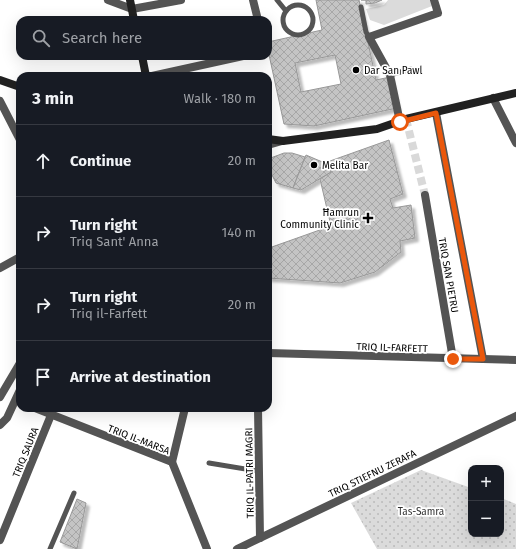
<!DOCTYPE html>
<meta charset="utf-8">
<style>
:root{--surface:#171b24;--page:#20242c;--text:#f1f3f6;--muted:#9ea1a6;--line:#363941}
body{margin:0;font-family:"Fira Sans",sans-serif;background:var(--page);color:var(--text)}
.controls{position:absolute;right:12px;bottom:12px;display:grid;overflow:hidden;border-radius:8px;box-shadow:0 4px 16px #0002}
.controls button{width:36px;height:36px;display:grid;place-items:center;padding:0;border:0;border-bottom:1px solid var(--line);background:var(--surface);color:var(--text);font:20px sans-serif}
.stop{position:absolute;width:12px;height:12px;margin:-9px;border:3px solid #ea580c;border-radius:50%;background:#fff}
.stop.end{background:#ea580c;border-color:#fff;box-shadow:0 1px 4px #0008}
.list{margin:0;padding:0;list-style:none}
h2{display:flex;justify-content:space-between;align-items:center;height:52px;margin:0;padding:0 16px;font-size:17px}
h2 small{font-size:13px;font-weight:400;color:var(--muted)}
.list li{display:grid;grid-template-columns:26px 1fr auto;gap:12px;align-items:center;box-sizing:border-box;height:72px;padding:0 16px;border-top:1px solid var(--line)}
.list b{display:block;font-size:15px;white-space:nowrap}
.list p{margin:0;font-size:13px;white-space:nowrap;color:var(--muted)}
.list em{font-size:13px;font-style:normal;color:var(--muted)}
.icon{flex:none;width:22px;height:22px;fill:none;stroke:currentColor;stroke-width:2;stroke-linecap:round;stroke-linejoin:round}
.map{position:relative;flex:none;width:516px;height:549px;overflow:hidden}
.search{position:absolute;background:var(--surface);box-shadow:0 4px 16px #0002;left:16px;top:16px;width:256px;height:44px;display:flex;align-items:center;gap:10px;box-sizing:border-box;padding:0 14px;border-radius:12px;color:var(--muted);font-size:15px}
.panel{position:absolute;background:var(--surface);box-shadow:0 4px 16px #0002;left:16px;top:72px;width:256px;height:340px;border-radius:12px}
.map>svg:first-child{display:block}
.grass{fill:#dbdbdb}
.garden{fill:url(#garden-dots)}
.building{fill:url(#building-cross-hatch);stroke:#989898;fill-rule:evenodd;filter:url(#shadow)}
.lines{fill:none;stroke-linecap:round;stroke-linejoin:round}
.street-tunnel{stroke:#d9d9d9;stroke-width:8;stroke-dasharray:8 4;stroke-linecap:butt}
.lane{stroke:#545454;stroke-width:5}
.street{stroke:#545454;stroke-width:8}
.secondary{stroke:#212121;stroke-width:8}
.route{stroke:#ea580c;stroke-width:5}
.poi-dot{fill:#000;stroke:#fff;stroke-width:1.5}
.labels{text-anchor:middle;stroke-width:3.5;stroke-linejoin:round;paint-order:stroke}
.poi-label{font-size:10px;fill:#000;stroke:#fff;text-anchor:start}
.street-label{font-size:10px;fill:#000;stroke:#fff}
.park-label{font-size:10px;fill:#323232;stroke:#fff}
</style>
<div class="map">
<svg width="516" height="549" viewBox="0 0 516 549">
<defs>
<pattern id="garden-dots" width="8" height="8" patternUnits="userSpaceOnUse"><rect width="8" height="8" fill="#dbdbdb"/><path d="M2 2h.1M6 6h.1" fill="none" stroke="#bababa" stroke-width="1.8" stroke-linecap="round"/></pattern>
<pattern id="building-cross-hatch" width="8" height="8" patternUnits="userSpaceOnUse"><rect width="8" height="8" fill="#c4c4c4"/><path d="M0 0l8 8M0 8l8-8" fill="none" stroke="#a7a7a7"/></pattern>
<filter id="shadow"><feDropShadow dx="3.5" dy="3.5" stdDeviation="1" flood-color="#0004"/></filter>
</defs>
<rect width="100%" height="100%" fill="#fff"/>
<!-- grass -->
<path class="grass" d="M 388,0 L 430,0 L 432,6 L 384,25 L 370,20 L 366,9 L 384,5 Z"/>
<!-- garden -->
<path class="garden" d="M 421,470 L 471,488 L 471,534 L 501,534 L 501,498 L 516,504 L 516,549 L 377,549 L 351,503 Z"/>
<!-- building -->
<g class="building">
<path d="M 316,0 L 359,0 L 376,80 L 390,77 L 397,108 L 314,126 L 284,124 L 268,50 L 268,42 L 322,30 ZM 335,55 L 341,84 L 301,92 L 295,63 Z"/>
<path d="M 361,0 L 382,0 L 375,3 L 366,4 L 366,0 Z"/>
<path d="M 389,140 L 403,194 L 390,199 L 393,208 L 411,205 L 415,238 L 400,241 L 401,252 L 375,272 L 340,283 L 268,278 L 269,248 L 331,226 L 320,179 L 331,172 L 327,164 L 330,161 Z"/>
<path d="M 284,153 L 292,153 L 305,157 L 293,188 L 276,183 L 268,167 L 268,159 Z"/>
<path d="M 306,155 L 327,164 L 331,172 L 301,190 L 293,188 Z"/>
<path d="M 77,499 L 86,503 L 77,549 L 60,542 Z"/>
</g>
<g class="lines">
<!-- street-tunnel -->
<path class="street-tunnel" d="M 406,119 L 425,195"/>
<!-- lane -->
<g class="lane">
<path d="M 277,0 L 286,11"/>
<circle cx="298" cy="20" r="15"/>
<path d="M 361,7 L 366,32 L 369,37"/>
<path d="M 390,75 L 411,69"/>
<path d="M 209,463 L 258,471"/>
<path d="M 50,549 L 74,493"/>
</g>
<!-- street -->
<g class="street">
<path d="M 108,0 L 132,9 L 181,0"/>
<path d="M 253,0 L 258,20"/>
<path d="M 152,76 L 243,56"/>
<path d="M 493,98 L 516,143"/>
<path d="M 0,101 L 20,140"/>
<path d="M 436,113 L 483,359"/>
<path d="M 400,122 L 390,75 L 369,37 L 438,13 L 434,0"/>
<path d="M 268,145 L 282,141"/>
<path d="M 425,195 L 453,359"/>
<path d="M 0,268 L 20,257"/>
<path d="M 268,353 L 516,360"/>
<path d="M 0,397 L 20,363"/>
<path d="M 35,408 L 172,462 L 207,549"/>
<path d="M 258,408 L 260,538"/>
<path d="M 0,425 L 7,418 L 20,390"/>
<path d="M 172,462 L 185,408"/>
<path d="M 0,540 L 51,415"/>
<path d="M 237,549 L 516,416"/>
</g>
<!-- secondary -->
<g class="secondary">
<path d="M 130,0 L 134,20"/>
<path d="M 142,56 L 146,76"/>
<path d="M 0,80 L 20,87"/>
<path d="M 268,139 L 283,141 L 377,129 L 406,119 L 516,93"/>
</g>
</g>
<g class="lines">
<!-- route -->
<path class="route" d="M 400,122 L 436,113 L 483,359 L 453,359"/>
</g>
<!-- markers -->
<g class="poi-dot">
<circle cx="356" cy="70" r="4"/>
<circle cx="314" cy="165" r="4"/>
<path d="M366 212h4v4h4v4h-4v4h-4v-4h-4v-4h4z"/>
</g>
<g class="labels">
<!-- poi labels -->
<g class="poi-label">
<text x="364" y="74">Dar San Pawl</text>
<text x="322" y="169">Melita Bar</text>
<text x="359" y="216" text-anchor="end">Ħamrun<tspan x="359" dy="12">Community Clinic</tspan></text>
</g>
<!-- street labels -->
<g class="street-label">
<text transform="translate(449 275) rotate(80)" y="4">TRIQ SAN PIETRU</text>
<text transform="translate(392 347) rotate(2)" y="4">TRIQ IL-FARFETT</text>
<text transform="translate(139 439) rotate(21)" y="4">TRIQ IL-MARSA</text>
<text transform="translate(25 452) rotate(-68)" y="4">TRIQ SAURA</text>
<text transform="translate(249 473) rotate(-91)" y="4">TRIQ IL-PATRI MAGRI</text>
<text transform="translate(372 473) rotate(-26)" y="4">TRIQ STIEFNU ZERAFA</text>
</g>
<!-- park labels -->
<g class="park-label">
<text x="421" y="515">Tas-Samra</text>
</g>
</g>
</svg>
<div class="controls">
<button>+</button>
<button>−</button>
</div>
<div class="stop" style="left:400px;top:122px"></div>
<div class="stop end" style="left:453px;top:359px"></div>
<div class="search"><svg class="icon" aria-label="search" viewBox="0 0 24 24"><circle cx="10" cy="10" r="6"/><path d="M15 15l6 6"/></svg>Search here</div>
<section class="panel">
<h2>3 min<small>Walk · 180 m</small></h2>
<ul class="list">
<li><svg class="icon" aria-label="ahead" viewBox="0 0 24 24"><path d="M12 20V5M6 11l6-6 6 6"/></svg><div><b>Continue</b></div><em>20 m</em></li>
<li><svg class="icon" aria-label="right" viewBox="0 0 24 24"><path d="M7 20v-9h11M14 6l5 5-5 5"/></svg><div><b>Turn right</b><p>Triq Sant' Anna</p></div><em>140 m</em></li>
<li><svg class="icon" aria-label="right" viewBox="0 0 24 24"><path d="M7 20v-9h11M14 6l5 5-5 5"/></svg><div><b>Turn right</b><p>Triq il-Farfett</p></div><em>20 m</em></li>
<li><svg class="icon" aria-label="arrive" viewBox="0 0 24 24"><path d="M6 21V4h12l-3 4 3 4H6"/></svg><div><b>Arrive at destination</b></div></li>
</ul>
</section>
</div>
